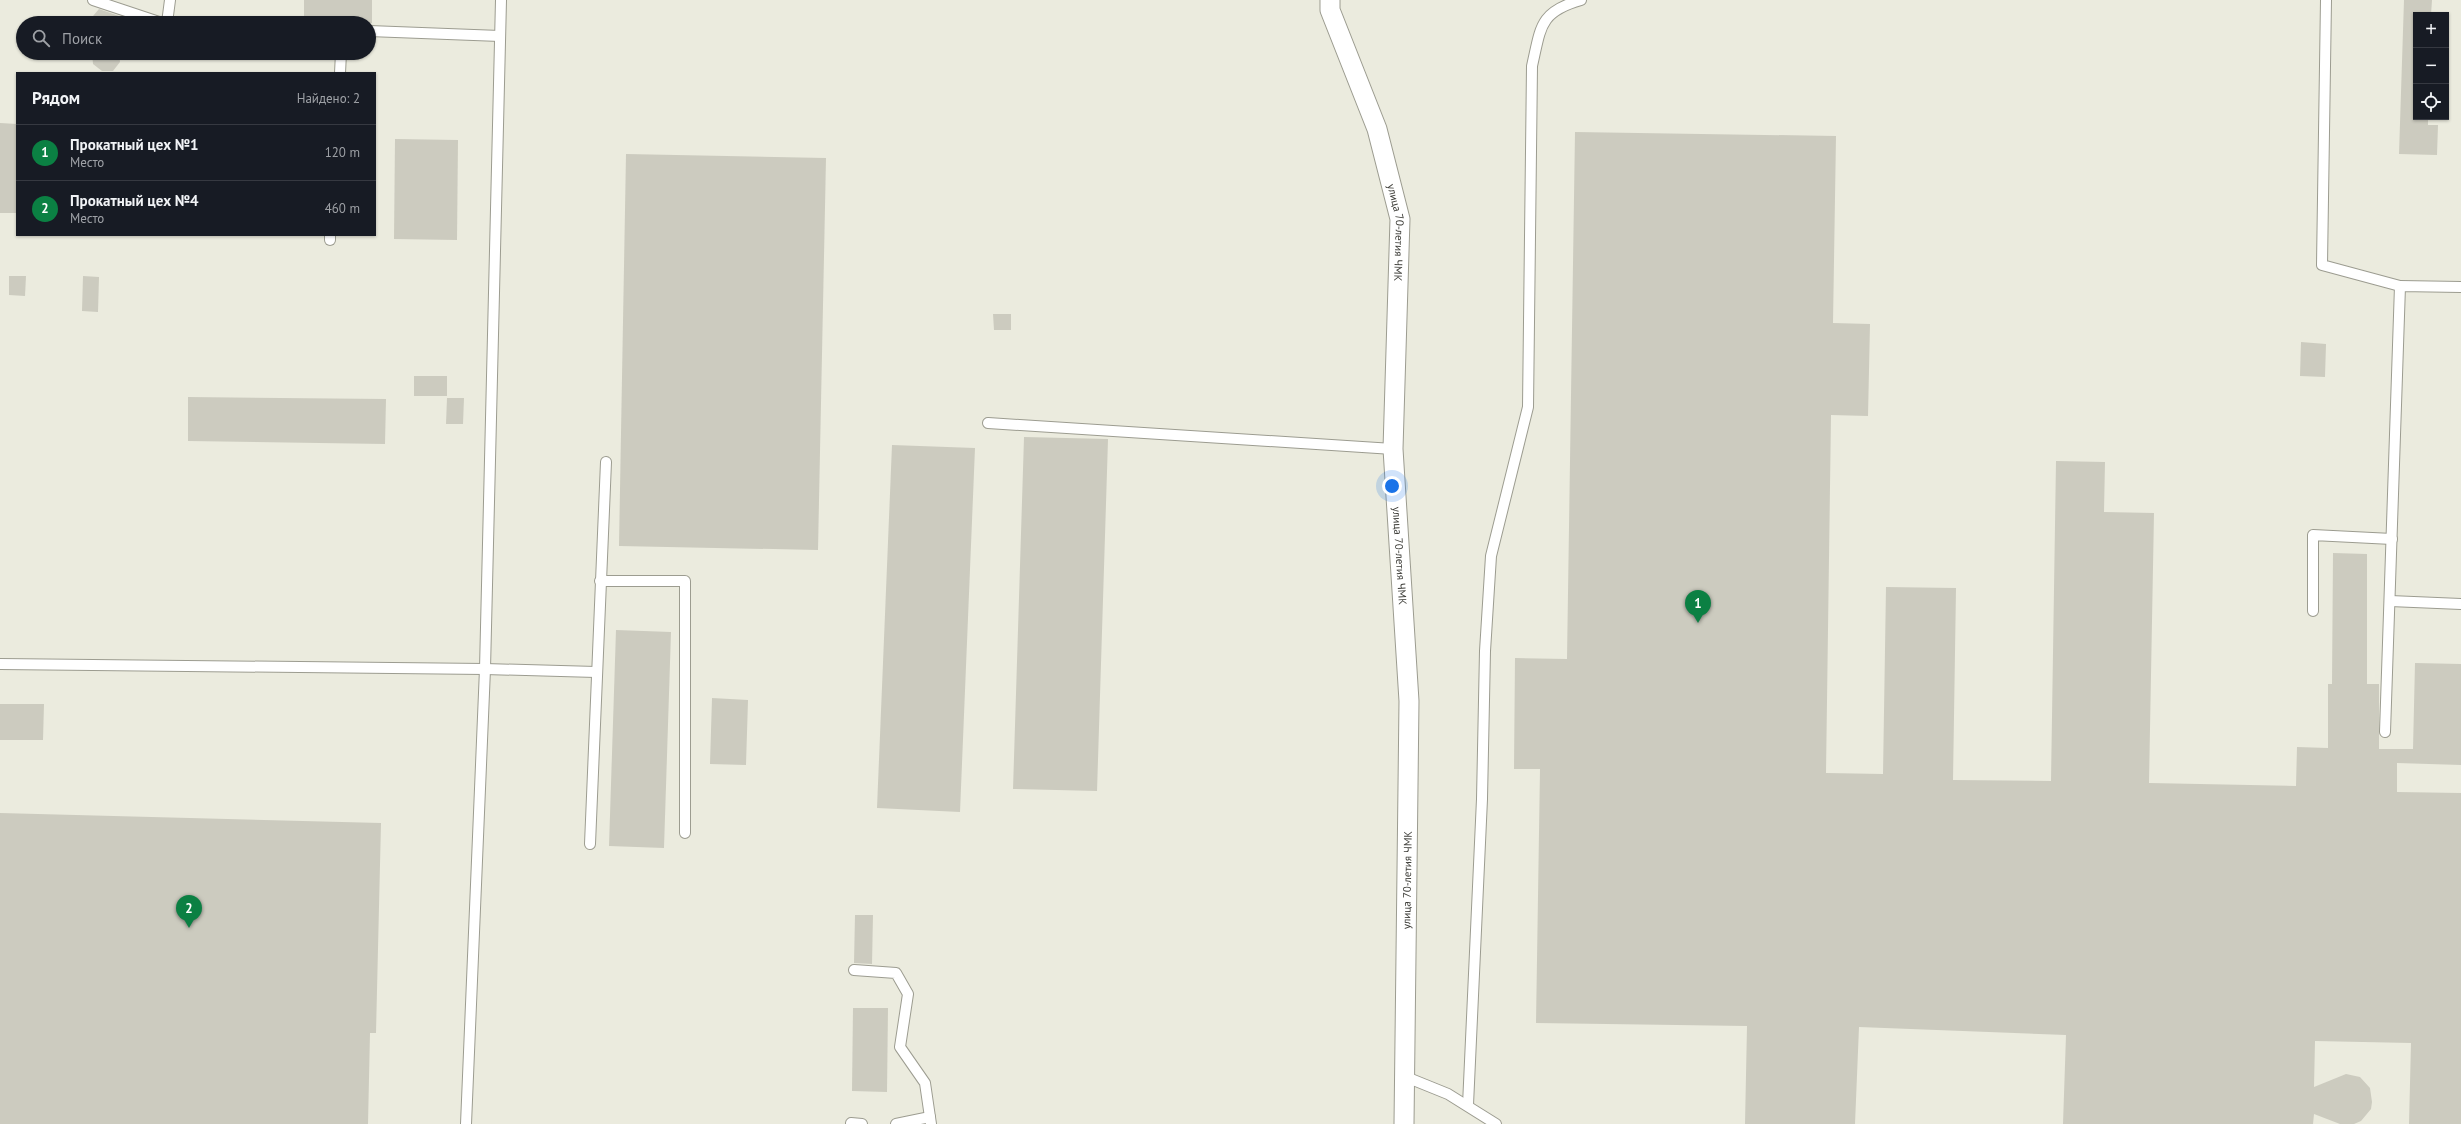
<!DOCTYPE html>
<html lang="ru">
<meta charset="utf-8">
<style>
:root{--surface:#171b24;--page:#20242c;--text:#f1f3f6;--muted:#9ea1a6;--line:#363941;--accent:#0b8043}
body{margin:0;font-family:"PT Sans",sans-serif;background:var(--page);color:var(--text)}
.controls{position:absolute;right:12px;top:12px;display:grid;overflow:hidden;border-radius:0px;box-shadow:0 1px 3px #0004}
.controls button{width:36px;height:36px;display:grid;place-items:center;padding:0;border:0;border-bottom:1px solid var(--line);background:var(--surface);color:var(--text);font:20px sans-serif}
.you{position:absolute;left:1392px;top:486px;width:14px;height:14px;margin:-10px;border:3px solid #fff;border-radius:50%;background:#1a73e8;box-shadow:0 0 0 6px #1a73e833}
.badge{display:grid;place-items:center;width:26px;height:26px;border-radius:50%;background:var(--accent);color:#fff;font-size:13px;font-weight:700}
.pin{position:absolute;translate:-50% -33px;filter:drop-shadow(0 1px 2px #0008)}
.pin::after{content:'';position:absolute;top:21px;width:14px;height:12px;background:inherit;clip-path:polygon(0 0,100% 0,50% 100%)}
.list{margin:0;padding:0;list-style:none}
h2{display:flex;justify-content:space-between;align-items:center;height:52px;margin:0;padding:0 16px;font-size:17px}
h2 small{font-size:13px;font-weight:400;color:var(--muted)}
.list li{display:grid;grid-template-columns:26px 1fr auto;gap:12px;align-items:center;box-sizing:border-box;height:56px;padding:0 16px;border-top:1px solid var(--line)}
.list b{display:block;font-size:15px;white-space:nowrap}
.list p{margin:0;font-size:13px;white-space:nowrap;color:var(--muted)}
.list em{font-size:13px;font-style:normal;color:var(--muted)}
.icon{flex:none;width:22px;height:22px;fill:none;stroke:currentColor;stroke-width:2;stroke-linecap:round;stroke-linejoin:round}
.map{position:relative;flex:none;width:2461px;height:1124px;overflow:hidden}
.search{position:absolute;background:var(--surface);box-shadow:0 1px 3px #0004;left:16px;top:16px;width:360px;height:44px;display:flex;align-items:center;gap:10px;box-sizing:border-box;padding:0 14px;border-radius:22px;color:var(--muted);font-size:15px}
.panel{position:absolute;background:var(--surface);box-shadow:0 1px 3px #0004;left:16px;top:72px;width:360px;height:164px;border-radius:0px}
.map>svg:first-child{display:block}
.building{fill:#cccbbf}
.lines{fill:none;stroke-linecap:round;stroke-linejoin:round}
.service-casing{stroke:#9c9c90;stroke-width:12}
.minor-casing{stroke:#9c9c90;stroke-width:21}
.service{stroke:#fff;stroke-width:10}
.minor{stroke:#fff;stroke-width:19}
.labels{text-anchor:middle;stroke-width:3.5;stroke-linejoin:round;paint-order:stroke}
.street-label{font-size:11px;fill:#3d3d38;stroke:#fff}
</style>
<div class="map">
<svg width="2461" height="1124" viewBox="0 0 2461 1124">
<rect width="100%" height="100%" fill="#ebebde"/>
<!-- building -->
<g class="building">
<rect x="304" y="0" width="68" height="23"/>
<path d="M 2404,0 L 2432,0 L 2431,15 L 2416,15 L 2416,117 L 2428,117 L 2428,125 L 2438,125 L 2437,155 L 2399,154 Z"/>
<path d="M 99,9 L 119,16 L 128,23 L 87,23 Z"/>
<path d="M 92,53 L 119,53 L 120,62 L 113,71 L 102,71 L 93,64 Z"/>
<path d="M 0,123 L 17,124 L 17,213 L 0,213 Z"/>
<path d="M 1575,132 L 1836,136 L 1833,323 L 1870,324 L 1868,416 L 1831,415 L 1826,773 L 1883,774 L 1886,587 L 1956,588 L 1953,780 L 2051,781 L 2056,461 L 2105,462 L 2104,512 L 2154,513 L 2149,783 L 2296,786 L 2297,747 L 2328,748 L 2328,684 L 2332,684 L 2333,553 L 2367,554 L 2367,684 L 2379,684 L 2379,749 L 2413,749 L 2415,663 L 2461,664 L 2461,765 L 2397,763 L 2397,792 L 2461,793 L 2461,1124 L 2409,1124 L 2411,1043 L 2315,1041 L 2314,1087 L 2346,1074 L 2360,1077 L 2370,1088 L 2372,1102 L 2371,1109 L 2361,1121 L 2354,1124 L 2340,1124 L 2314,1114 L 2313,1124 L 2063,1124 L 2066,1035 L 1859,1027 L 1855,1124 L 1745,1124 L 1747,1026 L 1536,1023 L 1540,769 L 1514,769 L 1515,658 L 1567,659 Z"/>
<path d="M 395,139 L 458,140 L 457,240 L 394,239 Z"/>
<path d="M 626,154 L 826,158 L 818,550 L 619,546 Z"/>
<path d="M 9,276 L 26,276 L 25,296 L 9,295 Z"/>
<path d="M 83,276 L 99,277 L 98,312 L 82,311 Z"/>
<path d="M 993,314 L 1011,314 L 1011,330 L 994,330 Z"/>
<path d="M 2301,342 L 2326,344 L 2325,377 L 2300,376 Z"/>
<rect x="414" y="376" width="33" height="20"/>
<path d="M 188,397 L 386,399 L 385,444 L 188,441 Z"/>
<path d="M 447,398 L 464,398 L 463,424 L 446,424 Z"/>
<path d="M 1024,437 L 1108,439 L 1097,791 L 1013,789 Z"/>
<path d="M 892,445 L 975,448 L 960,812 L 877,808 Z"/>
<path d="M 616,630 L 671,632 L 664,848 L 609,846 Z"/>
<path d="M 712,698 L 748,700 L 746,765 L 710,764 Z"/>
<path d="M 0,704 L 44,704 L 43,740 L 0,740 Z"/>
<path d="M 0,813 L 381,823 L 376,1033 L 370,1033 L 368,1124 L 0,1124 Z"/>
<path d="M 855,915 L 873,915 L 872,964 L 854,963 Z"/>
<path d="M 853,1008 L 888,1008 L 887,1092 L 852,1091 Z"/>
</g>
<g class="lines">
<defs>
<g id="service">
<path d="M 93,0 L 162,23"/>
<path d="M 2326,0 L 2322,265 L 2400,286"/>
<path d="M 167,23 L 170,0"/>
<path d="M 369,31 L 500,36"/>
<path d="M 340,73 L 341,53"/>
<path d="M 330,240 L 330,235"/>
<path d="M 988,423 L 1393,449"/>
<path d="M 600,581 L 685,581 L 685,833"/>
<path d="M 2390,601 L 2461,604"/>
<path d="M 2313,611 L 2313,535 L 2392,539"/>
<path d="M 0,664 L 485,669 L 596,672"/>
<path d="M 2385,732 L 2400,286 L 2461,287"/>
<path d="M 590,844 L 606,462"/>
<path d="M 854,970 L 896,973 L 908,994 L 900,1047 L 925,1083 L 931,1124"/>
<path d="M 1406,1077 L 1448,1094 L 1496,1124"/>
<path d="M 1468,1105 L 1482,799 L 1485,651 L 1491,556 L 1528,407 L 1532,66 C 1541,27 1539,12 1581,0"/>
<path d="M 851,1123 L 862,1124"/>
<path d="M 466,1124 L 485,669 L 501,0"/>
<path d="M 896,1124 L 930,1117"/>
</g>
<g id="minor">
<path id="s1" d="M 1330,0 L 1330,10 L 1377,129 L 1400,219 L 1393,449 L 1409,701 L 1404,1124"/>
</g>
</defs>
<!-- service casing -->
<use href="#service" class="service-casing"/>
<!-- minor casing -->
<use href="#minor" class="minor-casing"/>
<!-- service -->
<use href="#service" class="service"/>
<!-- minor -->
<use href="#minor" class="minor"/>
</g>
<g class="labels">
<!-- street labels -->
<g class="street-label">
<text dy="4" stroke="none"><textPath href="#s1" startOffset="244">улица 70-летия ЧМК</textPath></text>
<text dy="4" stroke="none"><textPath href="#s1" startOffset="568">улица 70-летия ЧМК</textPath></text>
<text transform="translate(1407 880) rotate(-89)" y="4">улица 70-летия ЧМК</text>
</g>
</g>
</svg>
<div class="controls">
<button>+</button>
<button>−</button>
<button><svg class="icon" aria-label="locate" viewBox="0 0 24 24"><circle cx="12" cy="12" r="6"/><path d="M12 2v4M12 18v4M2 12h4M18 12h4"/></svg></button>
</div>
<div class="you"></div>
<div class="pin badge" style="left:1698px;top:623px">1</div>
<div class="pin badge" style="left:189px;top:928px">2</div>
<div class="search"><svg class="icon" aria-label="search" viewBox="0 0 24 24"><circle cx="10" cy="10" r="6"/><path d="M15 15l6 6"/></svg>Поиск</div>
<section class="panel">
<h2>Рядом<small>Найдено: 2</small></h2>
<ul class="list">
<li><span class="badge">1</span><div><b>Прокатный цех №1</b><p>Место</p></div><em>120 m</em></li>
<li><span class="badge">2</span><div><b>Прокатный цех №4</b><p>Место</p></div><em>460 m</em></li>
</ul>
</section>
</div>
